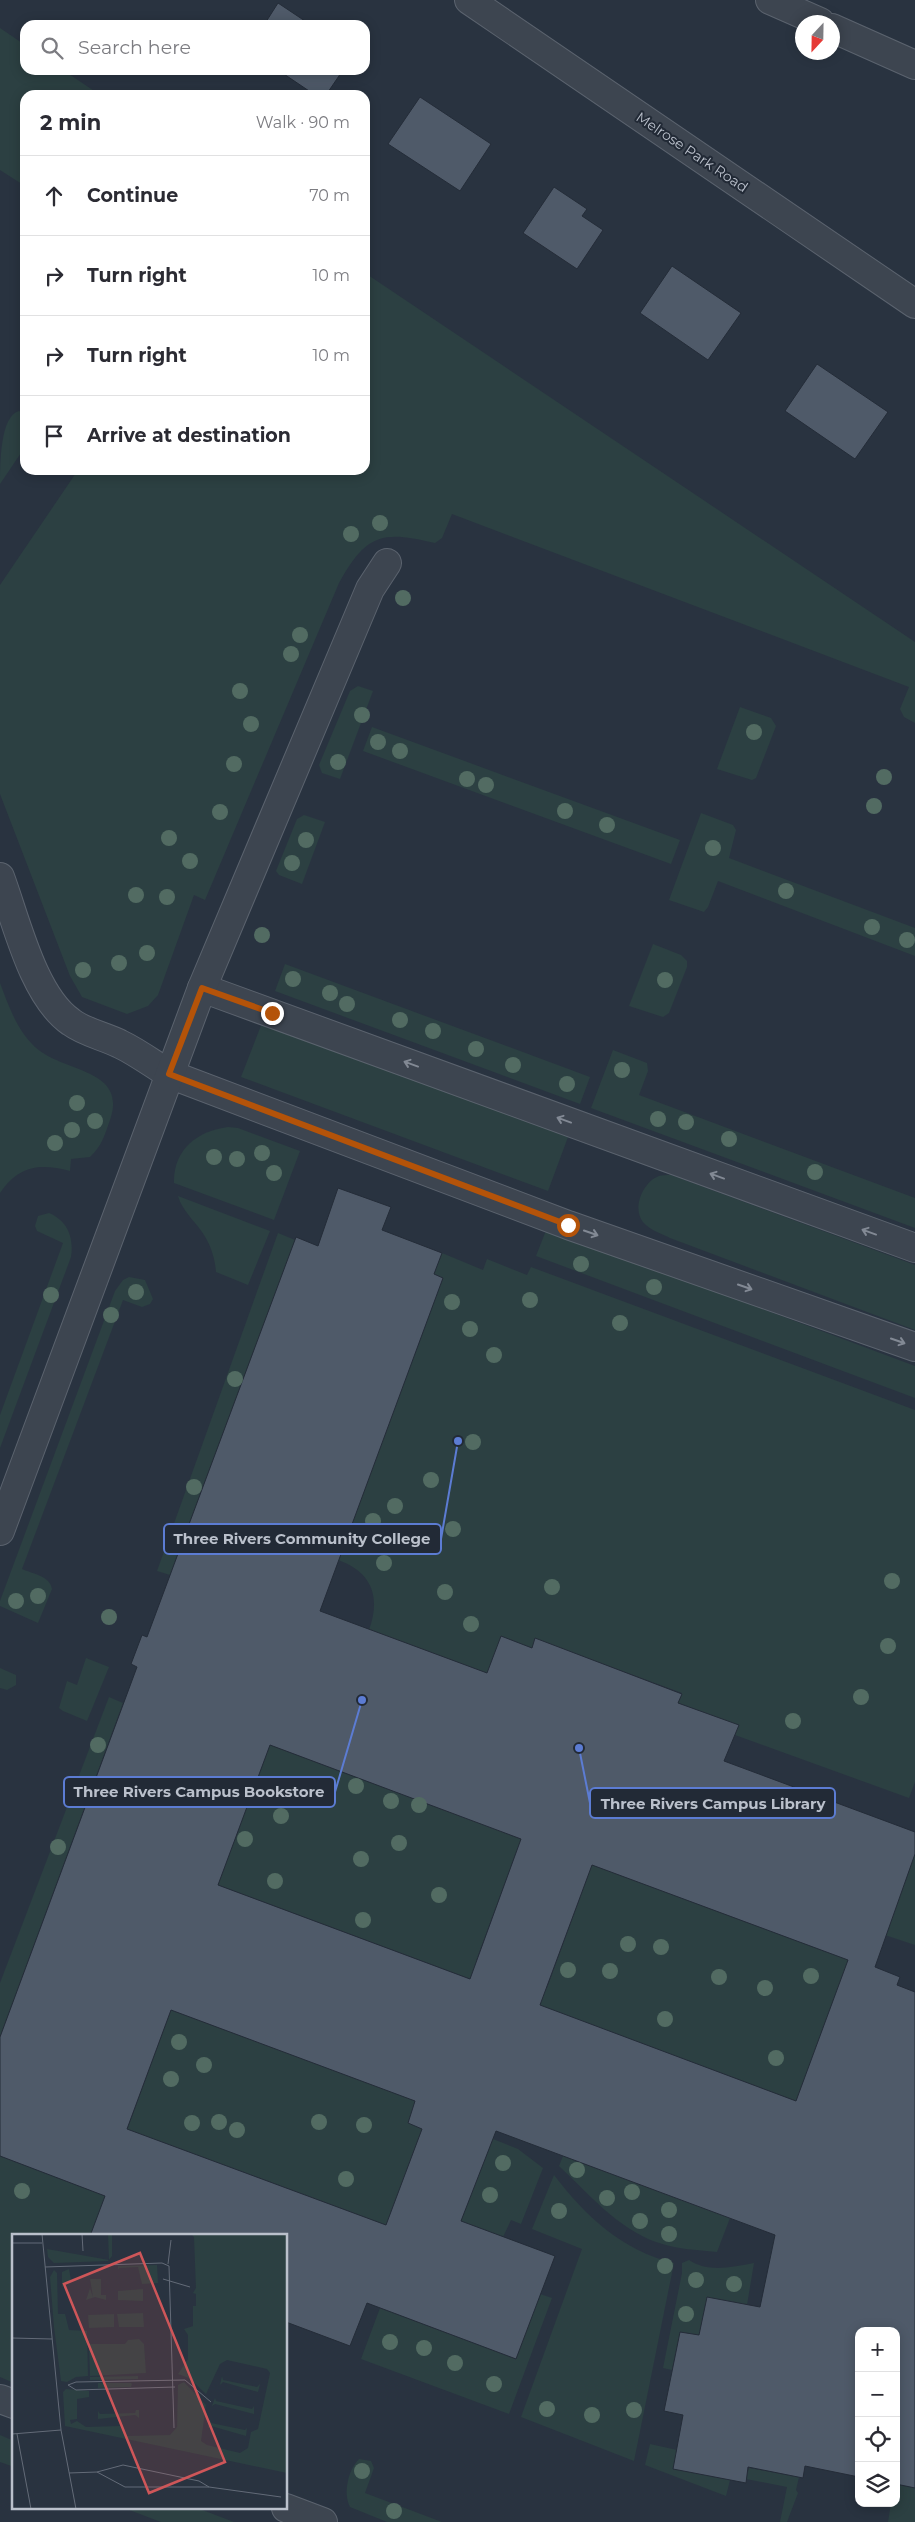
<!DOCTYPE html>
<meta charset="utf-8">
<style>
:root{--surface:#fff;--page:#f7f7f7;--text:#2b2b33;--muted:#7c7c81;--line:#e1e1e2}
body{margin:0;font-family:Montserrat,sans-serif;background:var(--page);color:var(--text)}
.controls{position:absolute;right:15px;bottom:15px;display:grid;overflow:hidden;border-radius:10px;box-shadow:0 2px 12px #0003}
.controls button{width:45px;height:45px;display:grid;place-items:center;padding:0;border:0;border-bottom:1px solid var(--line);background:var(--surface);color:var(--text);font:25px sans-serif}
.compass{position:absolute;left:795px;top:15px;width:45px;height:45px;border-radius:50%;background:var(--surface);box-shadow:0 2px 12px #0003;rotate:202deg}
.stop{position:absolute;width:15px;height:15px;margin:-11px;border:4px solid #b45309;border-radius:50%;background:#fff}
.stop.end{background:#b45309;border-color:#fff;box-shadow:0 1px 5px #0008}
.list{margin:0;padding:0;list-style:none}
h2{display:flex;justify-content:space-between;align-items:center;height:65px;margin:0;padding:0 20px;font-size:21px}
h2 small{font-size:16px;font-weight:400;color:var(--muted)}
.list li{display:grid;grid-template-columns:32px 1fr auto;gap:15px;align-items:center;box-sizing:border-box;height:80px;padding:0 20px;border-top:1px solid var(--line)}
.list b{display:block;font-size:19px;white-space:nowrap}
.list em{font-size:16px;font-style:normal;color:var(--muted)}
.icon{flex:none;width:28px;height:28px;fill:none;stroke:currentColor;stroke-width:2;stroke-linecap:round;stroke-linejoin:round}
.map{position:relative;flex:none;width:915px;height:2522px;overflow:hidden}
.search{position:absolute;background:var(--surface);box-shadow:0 2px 12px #0003;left:20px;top:20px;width:350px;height:55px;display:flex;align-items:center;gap:12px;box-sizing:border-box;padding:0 18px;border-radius:15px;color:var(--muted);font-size:19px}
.panel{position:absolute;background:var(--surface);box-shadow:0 2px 12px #0003;left:20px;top:90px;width:350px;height:385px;border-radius:15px}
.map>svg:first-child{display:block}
.green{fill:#2c4042}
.building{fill:#4f5a69;stroke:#242c38;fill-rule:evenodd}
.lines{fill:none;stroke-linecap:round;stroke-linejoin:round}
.minor-casing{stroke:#5b636e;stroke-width:30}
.minor{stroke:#3d4550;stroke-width:28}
.tree{fill:#526b62}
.oneway{stroke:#828994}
.route{stroke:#b45309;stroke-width:6}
.labels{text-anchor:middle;stroke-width:4;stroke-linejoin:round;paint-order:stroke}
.street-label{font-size:14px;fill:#bac0cb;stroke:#222a36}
.inset-road{fill:none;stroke:#636b78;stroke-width:1}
.view{fill:#ce5659;fill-opacity:0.15;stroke:#ce5659;stroke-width:2.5}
.inset-edge{fill:none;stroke:#bac0cb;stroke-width:2.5}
.leader{fill:none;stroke:#5c7cd3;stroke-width:2}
.callout-dot{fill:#5c7cd3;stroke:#222a36;stroke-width:2}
.callout{fill:#222a36;stroke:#5c7cd3;stroke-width:2}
.callout-label{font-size:15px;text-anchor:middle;font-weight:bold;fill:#bac0cb}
</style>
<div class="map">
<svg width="915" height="2522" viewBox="0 0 915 2522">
<rect width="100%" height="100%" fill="#293340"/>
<!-- green -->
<g class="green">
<path d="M 0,28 L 25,45 L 25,70 L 63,70 L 100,95 L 25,95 L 25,186 L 0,170 Z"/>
<path d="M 365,273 L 915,642 L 915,723 L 904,717 L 900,709 L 909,687 L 452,514 L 442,538 L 435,543 C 382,530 366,534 339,583 L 205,900 L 194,895 L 158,995 L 148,1006 L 127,1014 L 82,997 L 70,976 L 0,794 L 0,585 L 78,470 L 365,470 Z"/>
<path d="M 19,411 L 25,414 L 25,447 L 0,484 C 0,464 0,416 19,411 Z"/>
<path d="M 358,686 L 373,691 L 340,779 L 322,773 L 319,765 L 350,691 Z"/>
<path d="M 740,707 L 771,718 L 776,726 L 756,778 L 752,780 L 717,769 Z"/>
<path d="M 372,727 L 680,840 L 671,864 L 363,751 Z"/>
<path d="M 701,813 L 733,825 L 736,830 L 729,858 L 915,928 L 915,956 L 718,881 L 708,907 L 704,912 L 669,900 Z"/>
<path d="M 304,815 L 325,822 L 302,884 L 279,875 L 276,871 L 297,819 Z"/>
<path d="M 653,944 L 681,955 L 687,961 L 687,967 L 669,1013 L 663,1017 L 629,1006 Z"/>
<path d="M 285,964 L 590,1077 L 580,1104 L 275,991 Z"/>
<path d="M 0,983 C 9,1007 17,1030 35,1047 C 63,1073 128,1068 110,1120 C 105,1134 102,1146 90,1157 L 71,1159 L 70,1171 C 40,1163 19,1165 0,1193 Z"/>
<path d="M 262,1023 L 568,1137 L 548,1191 L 241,1077 Z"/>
<path d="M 613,1050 L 647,1063 L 648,1071 L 639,1095 L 915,1198 L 915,1228 L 591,1108 Z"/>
<path d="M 228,1127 L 238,1128 L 300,1151 L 274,1220 L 174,1183 C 173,1150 197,1131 228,1127 Z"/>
<path d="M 671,1175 L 915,1265 L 915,1330 L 670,1238 C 663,1234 652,1231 646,1225 C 630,1212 642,1182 659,1176 C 662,1175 667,1175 671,1175 Z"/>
<path d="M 178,1196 L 270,1231 L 248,1285 L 216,1272 C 215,1259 211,1246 204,1235 C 196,1222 182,1211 178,1196 Z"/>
<path d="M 49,1213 C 68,1221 74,1238 71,1257 L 0,1448 L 0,1415 L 63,1243 L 37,1231 L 35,1226 L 38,1216 Z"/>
<path d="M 547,1228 L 915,1366 L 915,1398 L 536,1256 Z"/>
<path d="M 278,1233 L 295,1240 L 170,1575 L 157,1571 Z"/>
<path d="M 442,1253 L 483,1270 L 487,1259 L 527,1275 L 531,1267 L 915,1410 L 915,1782 L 909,1798 L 735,1735 L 738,1725 L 678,1703 L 682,1693 L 535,1639 L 532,1648 L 487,1673 L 369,1630 C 381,1597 372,1572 338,1560 L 443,1278 L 434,1274 Z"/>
<path d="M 129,1277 L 145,1280 L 153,1299 L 150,1304 L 142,1307 L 123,1300 L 22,1569 C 33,1574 50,1576 52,1589 L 38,1623 L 0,1606 L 0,1601 L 115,1291 L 123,1280 Z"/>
<path d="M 86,1658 L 109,1667 L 87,1721 L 63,1711 L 59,1708 L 67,1681 L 77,1685 Z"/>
<path d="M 0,1668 L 16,1675 L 16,1685 L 7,1690 L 0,1688 Z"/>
<path d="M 109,1697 L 123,1703 L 0,2037 L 0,1983 Z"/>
<path d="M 270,1745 L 529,1842 L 517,1850 L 476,1961 L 492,1987 L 218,1885 Z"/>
<path d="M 915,1854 L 915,1945 L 885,1935 Z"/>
<path d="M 585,1862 L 849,1960 L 796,2101 L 522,1999 L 547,1988 L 588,1876 Z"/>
<path d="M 171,2010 L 416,2101 L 408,2122 L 422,2129 L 386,2225 L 162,2142 L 123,2141 Z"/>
<path d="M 493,2139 L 518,2149 L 543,2168 L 521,2224 L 511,2220 L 503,2237 L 461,2221 Z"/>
<path d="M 0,2156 L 105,2196 L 90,2236 L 14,2236 L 14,2383 L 0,2377 Z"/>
<path d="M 563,2156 L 730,2218 L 717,2252 C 697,2250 675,2249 656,2242 C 617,2228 588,2193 559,2166 Z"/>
<path d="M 554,2175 C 585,2216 623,2251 674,2263 L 634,2461 L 521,2417 L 582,2249 L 532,2229 Z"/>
<path d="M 689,2260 C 708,2273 732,2267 754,2263 L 747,2305 L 707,2297 L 699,2335 L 680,2332 L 672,2370 L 663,2368 L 682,2273 L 682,2263 Z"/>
<path d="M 540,2294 L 552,2298 L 509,2414 L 361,2359 L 380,2308 L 516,2359 Z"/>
<path d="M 0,2435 L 14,2441 L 14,2467 L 0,2462 Z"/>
<path d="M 650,2444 L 677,2450 L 673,2469 L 730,2480 L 726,2496 L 645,2465 Z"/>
<path d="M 359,2459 L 371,2461 L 374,2468 L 365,2493 L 442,2522 L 387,2522 L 350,2507 C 343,2493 348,2470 359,2459 Z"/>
<path d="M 749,2468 L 799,2477 L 796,2490 L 798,2493 L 787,2522 L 780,2522 L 787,2487 L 746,2479 Z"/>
<path d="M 896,2484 L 915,2488 L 915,2522 L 888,2522 L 891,2503 L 896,2503 Z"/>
<path d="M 124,2508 L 197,2508 L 234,2522 L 161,2522 Z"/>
</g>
<!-- building -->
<g class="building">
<path d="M 278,3 L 311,25 L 264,25 Z"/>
<path d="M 278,70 L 343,70 L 326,95 L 315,95 Z"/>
<path d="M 420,97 L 491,144 L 460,191 L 388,144 Z"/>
<path d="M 554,187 L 587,209 L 582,216 L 603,230 L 577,269 L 523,233 Z"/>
<path d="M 672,266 L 741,313 L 708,360 L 640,313 Z"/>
<path d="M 817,364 L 888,412 L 855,459 L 785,411 Z"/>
<path d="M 338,1188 L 391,1207 L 382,1230 L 442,1253 L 434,1274 L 443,1278 L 320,1611 L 487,1673 L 501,1636 L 532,1648 L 535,1638 L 682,1694 L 678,1703 L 739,1725 L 724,1761 L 915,1832 L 915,1854 L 875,1967 L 900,1977 L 897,1985 L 915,1992 L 915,2488 L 896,2484 L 896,2331 L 859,2331 L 859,2477 L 805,2466 L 803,2478 L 748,2467 L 746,2483 L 673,2469 L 683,2415 L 664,2411 L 680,2332 L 699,2335 L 707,2297 L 760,2307 L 775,2235 L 496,2131 L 461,2221 L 555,2256 L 516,2359 L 367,2303 L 350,2346 L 286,2322 L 286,2236 L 90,2236 L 105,2196 L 0,2156 L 0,2037 L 137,1667 L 131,1664 L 142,1635 L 147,1637 L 296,1237 L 318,1246 ZM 270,1745 L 521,1839 L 470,1979 L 218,1885 ZM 592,1865 L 848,1960 L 796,2101 L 540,2005 ZM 171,2010 L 415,2101 L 408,2123 L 422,2129 L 386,2225 L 127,2129 Z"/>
</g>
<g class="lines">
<defs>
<g id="minor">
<path d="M 469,0 L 915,304"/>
<path d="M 770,0 L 820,22"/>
<path d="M 832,28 L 915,65"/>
<path d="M 0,877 C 16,920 33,996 71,1022 C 86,1033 104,1036 120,1044 C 137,1052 153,1064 169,1074 L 568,1225 L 915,1347"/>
<path d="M 202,988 L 915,1248"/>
<path d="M 0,1531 L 202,988 L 370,589 L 387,563"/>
<path d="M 0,2399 L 14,2404"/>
<path d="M 286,2508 L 323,2522"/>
</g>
</defs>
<!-- minor casing -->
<use href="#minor" class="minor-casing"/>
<!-- minor -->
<use href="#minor" class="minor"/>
</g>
<!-- trees -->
<g class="tree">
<circle cx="380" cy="523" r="8"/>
<circle cx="351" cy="534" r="8"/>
<circle cx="403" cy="598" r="8"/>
<circle cx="300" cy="635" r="8"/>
<circle cx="291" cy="654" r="8"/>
<circle cx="240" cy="691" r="8"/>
<circle cx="362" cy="715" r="8"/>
<circle cx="251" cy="724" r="8"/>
<circle cx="754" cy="732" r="8"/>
<circle cx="378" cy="742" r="8"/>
<circle cx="400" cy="751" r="8"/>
<circle cx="338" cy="762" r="8"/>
<circle cx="234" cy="764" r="8"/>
<circle cx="884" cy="777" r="8"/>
<circle cx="467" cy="779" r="8"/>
<circle cx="486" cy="785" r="8"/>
<circle cx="874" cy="806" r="8"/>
<circle cx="565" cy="811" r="8"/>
<circle cx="220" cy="812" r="8"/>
<circle cx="607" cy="825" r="8"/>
<circle cx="169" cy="838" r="8"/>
<circle cx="306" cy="840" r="8"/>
<circle cx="713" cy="848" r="8"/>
<circle cx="190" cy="861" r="8"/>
<circle cx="292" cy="863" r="8"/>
<circle cx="786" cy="891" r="8"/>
<circle cx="136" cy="895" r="8"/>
<circle cx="167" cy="897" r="8"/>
<circle cx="872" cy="927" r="8"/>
<circle cx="262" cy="935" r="8"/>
<circle cx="907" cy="940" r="8"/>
<circle cx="147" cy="953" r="8"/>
<circle cx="119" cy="963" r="8"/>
<circle cx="83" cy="970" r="8"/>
<circle cx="293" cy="979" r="8"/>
<circle cx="665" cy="980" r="8"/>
<circle cx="330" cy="993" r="8"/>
<circle cx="347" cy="1004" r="8"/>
<circle cx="400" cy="1020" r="8"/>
<circle cx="433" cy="1031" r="8"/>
<circle cx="476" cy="1049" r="8"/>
<circle cx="513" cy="1065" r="8"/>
<circle cx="622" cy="1070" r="8"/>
<circle cx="567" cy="1084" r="8"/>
<circle cx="77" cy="1103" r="8"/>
<circle cx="658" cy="1119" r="8"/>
<circle cx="95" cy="1121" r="8"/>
<circle cx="686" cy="1122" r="8"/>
<circle cx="72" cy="1130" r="8"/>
<circle cx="729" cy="1139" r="8"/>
<circle cx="55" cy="1143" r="8"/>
<circle cx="262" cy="1153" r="8"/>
<circle cx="214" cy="1157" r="8"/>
<circle cx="237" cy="1159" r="8"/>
<circle cx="815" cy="1172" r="8"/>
<circle cx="274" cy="1173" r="8"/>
<circle cx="581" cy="1264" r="8"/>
<circle cx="654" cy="1287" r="8"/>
<circle cx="136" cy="1292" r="8"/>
<circle cx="51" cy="1295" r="8"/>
<circle cx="530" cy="1300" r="8"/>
<circle cx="452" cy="1302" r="8"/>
<circle cx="111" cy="1315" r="8"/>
<circle cx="620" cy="1323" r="8"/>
<circle cx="470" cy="1329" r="8"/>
<circle cx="494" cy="1355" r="8"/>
<circle cx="235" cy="1379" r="8"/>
<circle cx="473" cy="1442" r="8"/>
<circle cx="431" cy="1480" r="8"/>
<circle cx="194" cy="1487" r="8"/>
<circle cx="395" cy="1506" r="8"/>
<circle cx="373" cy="1521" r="8"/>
<circle cx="453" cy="1529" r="8"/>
<circle cx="384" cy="1563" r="8"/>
<circle cx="892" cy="1581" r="8"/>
<circle cx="552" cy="1587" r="8"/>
<circle cx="445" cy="1592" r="8"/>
<circle cx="38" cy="1596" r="8"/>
<circle cx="16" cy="1601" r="8"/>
<circle cx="109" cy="1617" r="8"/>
<circle cx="471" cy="1624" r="8"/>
<circle cx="888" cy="1646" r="8"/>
<circle cx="861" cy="1697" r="8"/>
<circle cx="793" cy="1721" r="8"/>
<circle cx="98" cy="1745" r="8"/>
<circle cx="356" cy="1786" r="8"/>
<circle cx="391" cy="1801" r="8"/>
<circle cx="419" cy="1805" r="8"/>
<circle cx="281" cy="1816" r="8"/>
<circle cx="245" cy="1839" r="8"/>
<circle cx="399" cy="1843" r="8"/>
<circle cx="58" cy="1847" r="8"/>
<circle cx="361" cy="1859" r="8"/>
<circle cx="275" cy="1881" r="8"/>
<circle cx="439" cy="1895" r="8"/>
<circle cx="363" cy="1920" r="8"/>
<circle cx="628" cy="1944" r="8"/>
<circle cx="661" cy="1947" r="8"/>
<circle cx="568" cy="1970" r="8"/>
<circle cx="610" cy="1971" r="8"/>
<circle cx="811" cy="1976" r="8"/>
<circle cx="719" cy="1977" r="8"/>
<circle cx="765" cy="1988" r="8"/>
<circle cx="665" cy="2019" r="8"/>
<circle cx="179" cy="2042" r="8"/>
<circle cx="776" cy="2058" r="8"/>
<circle cx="204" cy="2065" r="8"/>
<circle cx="171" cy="2079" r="8"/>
<circle cx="219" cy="2122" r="8"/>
<circle cx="319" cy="2122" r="8"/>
<circle cx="192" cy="2123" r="8"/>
<circle cx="364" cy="2125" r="8"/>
<circle cx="237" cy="2130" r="8"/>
<circle cx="503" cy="2163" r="8"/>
<circle cx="577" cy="2170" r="8"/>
<circle cx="346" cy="2179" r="8"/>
<circle cx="22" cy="2191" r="8"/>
<circle cx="632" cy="2192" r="8"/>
<circle cx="490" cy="2195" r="8"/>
<circle cx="607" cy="2198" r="8"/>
<circle cx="669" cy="2210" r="8"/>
<circle cx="559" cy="2211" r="8"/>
<circle cx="640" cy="2221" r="8"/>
<circle cx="669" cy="2234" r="8"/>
<circle cx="665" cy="2266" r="8"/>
<circle cx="696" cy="2280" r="8"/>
<circle cx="734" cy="2284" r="8"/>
<circle cx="686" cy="2314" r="8"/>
<circle cx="390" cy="2342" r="8"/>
<circle cx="424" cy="2348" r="8"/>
<circle cx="455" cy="2363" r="8"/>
<circle cx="494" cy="2384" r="8"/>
<circle cx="547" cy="2409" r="8"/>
<circle cx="634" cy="2410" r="8"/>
<circle cx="592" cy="2415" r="8"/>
<circle cx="362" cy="2471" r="8"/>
<circle cx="394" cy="2511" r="8"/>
</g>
<!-- one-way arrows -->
<defs><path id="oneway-shaft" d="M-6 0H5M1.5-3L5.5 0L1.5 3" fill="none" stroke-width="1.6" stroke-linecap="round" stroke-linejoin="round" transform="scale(1.25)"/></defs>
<g class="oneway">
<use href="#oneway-shaft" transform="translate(411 1064) rotate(-160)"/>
<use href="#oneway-shaft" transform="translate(564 1120) rotate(-160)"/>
<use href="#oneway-shaft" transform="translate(717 1176) rotate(-160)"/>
<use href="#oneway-shaft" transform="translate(869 1232) rotate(-160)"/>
<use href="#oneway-shaft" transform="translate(591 1233) rotate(19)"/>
<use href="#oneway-shaft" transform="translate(745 1287) rotate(19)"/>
<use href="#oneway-shaft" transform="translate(898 1341) rotate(19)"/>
</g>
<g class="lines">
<!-- route -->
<path class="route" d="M 272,1013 L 202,988 L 169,1074 L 568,1225"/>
</g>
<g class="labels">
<!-- street labels -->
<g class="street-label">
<text transform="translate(692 152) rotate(34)" y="5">Melrose Park Road</text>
</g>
</g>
<!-- overview -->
<g transform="translate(12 2234)">
<rect width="275" height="275" fill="#293340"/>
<path d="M 96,0 L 100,0 L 100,22 L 96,27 L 42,29 L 36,23 L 35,15 L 97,26 ZM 179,0 L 275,0 L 275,239 L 53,192 L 51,158 L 54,155 L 77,157 L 77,163 L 65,165 L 65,185 L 58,186 L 59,190 L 65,187 L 74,193 L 108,192 L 115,202 L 158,201 L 165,193 L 166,151 L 172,148 L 194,171 L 189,207 L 195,211 L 228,219 L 236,214 L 239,198 L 246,195 L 258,139 L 255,135 L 215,126 L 208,130 L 194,160 L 177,144 L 166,140 L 176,125 L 176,101 L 172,95 L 181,92 L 181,72 L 184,72 L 184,60 L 181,59 L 184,54 L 182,3 ZM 145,31 L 146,49 L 130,50 L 126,33 L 107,34 L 106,36 L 106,32 ZM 57,35 L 59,46 L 50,53 L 50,38 ZM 42,36 L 45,39 L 46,80 L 53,80 L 57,96 L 75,97 L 76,142 L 64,143 L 55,148 L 49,147 L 42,93 L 38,43 ZM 78,45 L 89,45 L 89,61 L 94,61 L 94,66 L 83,63 L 74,66 L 78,54 L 81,63 ZM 131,55 L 131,67 L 106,66 L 106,57 ZM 131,79 L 132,93 L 107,93 L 105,80 ZM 102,80 L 102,93 L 77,94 L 76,81 ZM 127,105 L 132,110 L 134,139 L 78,142 L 77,110 L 113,110 L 116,106 ZM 126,142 L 126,145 L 78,146 L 78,143 ZM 210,142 L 211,146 L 245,153 L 248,150 L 246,158 L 211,148 L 208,151 ZM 86,149 L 119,149 L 120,150 L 119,153 L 86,154 ZM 203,164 L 204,167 L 240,175 L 242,172 L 242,180 L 203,170 L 200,172 ZM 124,176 L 127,176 L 127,184 L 123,181 L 86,185 L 86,177 L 88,180 L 123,179 ZM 198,186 L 199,189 L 233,196 L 235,194 L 234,202 L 199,192 L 196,194 Z" fill="#2c4042"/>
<path class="inset-road" d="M 30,0 L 49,196 L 64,275M 70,0 L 71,17M 0,9 L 30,9M 156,30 L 159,6M 33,33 L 150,29 L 157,32 L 162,194M 151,45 L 178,53M 0,104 L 40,105M 56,151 L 64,148 L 173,146 L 199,168M 56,151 L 64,156 L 163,153M 0,200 L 49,196M 5,200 L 19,275M 85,238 L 111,231 L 187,247 L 197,253 L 269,263M 57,239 L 85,238 L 113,253 L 197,253"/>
<path class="view" d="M 128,19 L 213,228 L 137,259 L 52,50 Z"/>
<rect width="275" height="275" class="inset-edge"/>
</g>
<!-- callouts -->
<path class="leader" d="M458 1441L441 1539M362 1700L335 1792M579 1748L590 1803"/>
<g class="callout-dot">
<circle cx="458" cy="1441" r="5"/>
<circle cx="362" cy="1700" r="5"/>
<circle cx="579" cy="1748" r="5"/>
</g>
<g class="callout">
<rect x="164" y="1524" width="277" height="30" rx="5"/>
<rect x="64" y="1777" width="271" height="30" rx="5"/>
<rect x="590" y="1788" width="245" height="30" rx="5"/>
</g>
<g class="callout-label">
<text x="302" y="1544">Three Rivers Community College</text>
<text x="199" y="1797">Three Rivers Campus Bookstore</text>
<text x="713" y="1809">Three Rivers Campus Library</text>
</g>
</svg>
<div class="controls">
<button>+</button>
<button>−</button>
<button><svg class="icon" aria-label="locate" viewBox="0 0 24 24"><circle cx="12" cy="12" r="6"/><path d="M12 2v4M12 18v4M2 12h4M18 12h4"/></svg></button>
<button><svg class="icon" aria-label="layers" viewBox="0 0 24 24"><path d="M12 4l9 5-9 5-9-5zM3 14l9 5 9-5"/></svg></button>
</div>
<svg class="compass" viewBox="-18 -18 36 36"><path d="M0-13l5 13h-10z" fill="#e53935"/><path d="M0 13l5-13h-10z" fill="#7c7c81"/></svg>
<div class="stop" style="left:568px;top:1225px"></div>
<div class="stop end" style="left:272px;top:1013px"></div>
<div class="search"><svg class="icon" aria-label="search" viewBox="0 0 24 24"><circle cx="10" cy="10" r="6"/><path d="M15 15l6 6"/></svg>Search here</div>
<section class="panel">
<h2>2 min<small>Walk · 90 m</small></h2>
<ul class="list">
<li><svg class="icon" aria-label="ahead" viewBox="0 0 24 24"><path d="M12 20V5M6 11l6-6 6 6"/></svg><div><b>Continue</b></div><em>70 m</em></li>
<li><svg class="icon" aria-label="right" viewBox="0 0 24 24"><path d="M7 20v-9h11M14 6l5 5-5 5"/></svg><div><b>Turn right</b></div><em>10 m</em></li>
<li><svg class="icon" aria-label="right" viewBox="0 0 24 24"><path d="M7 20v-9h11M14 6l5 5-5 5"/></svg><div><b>Turn right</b></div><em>10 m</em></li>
<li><svg class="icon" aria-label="arrive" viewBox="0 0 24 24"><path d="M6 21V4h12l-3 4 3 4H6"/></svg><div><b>Arrive at destination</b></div></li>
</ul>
</section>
</div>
